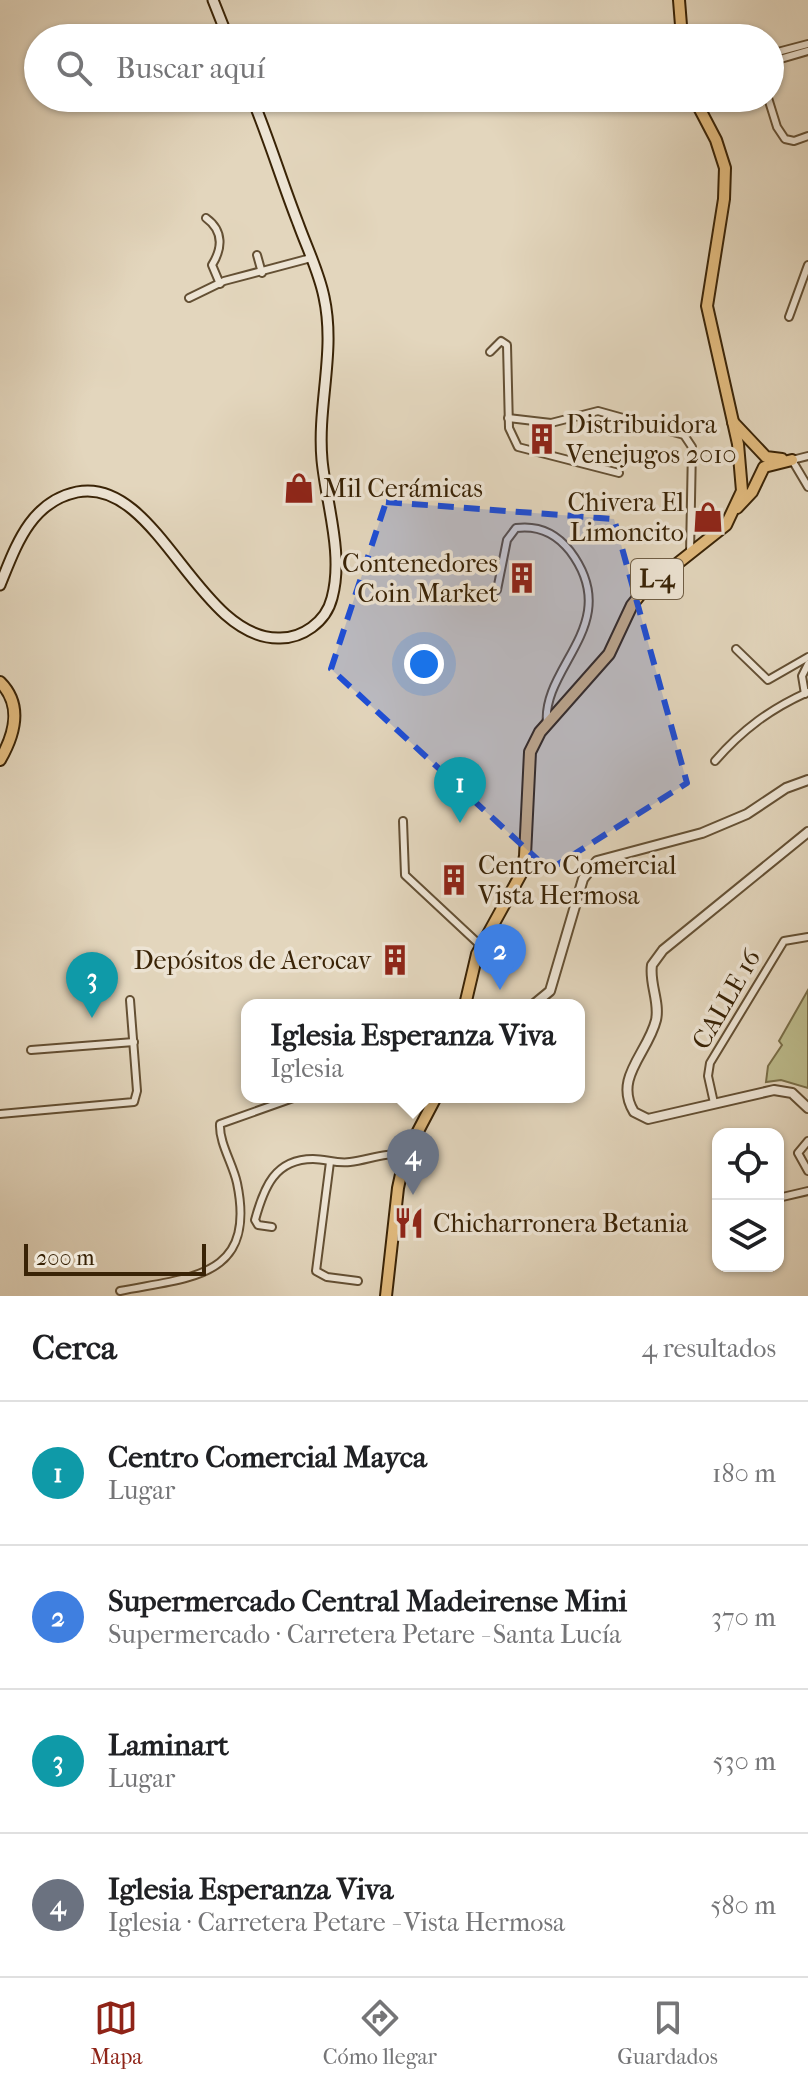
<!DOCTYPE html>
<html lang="es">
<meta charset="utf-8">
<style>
:root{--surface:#fff;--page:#f2f2f2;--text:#202124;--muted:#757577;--line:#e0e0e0;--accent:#8f2418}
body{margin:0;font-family:"IM FELL French Canon",serif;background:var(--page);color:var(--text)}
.controls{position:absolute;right:24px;bottom:24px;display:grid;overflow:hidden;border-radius:16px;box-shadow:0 2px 6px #0004}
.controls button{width:72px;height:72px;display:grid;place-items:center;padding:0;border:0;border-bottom:2px solid var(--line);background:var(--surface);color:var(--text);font:40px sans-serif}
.scale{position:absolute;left:24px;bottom:20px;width:182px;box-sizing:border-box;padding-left:8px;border:4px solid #392306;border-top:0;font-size:22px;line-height:28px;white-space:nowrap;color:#392306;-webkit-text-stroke:6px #ede4d4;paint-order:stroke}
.you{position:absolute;left:424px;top:664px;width:28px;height:28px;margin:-20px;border:6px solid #fff;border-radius:50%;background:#1a73e8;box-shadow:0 0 0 12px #1a73e833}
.badge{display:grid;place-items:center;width:52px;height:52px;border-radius:50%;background:var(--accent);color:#fff;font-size:26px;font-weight:700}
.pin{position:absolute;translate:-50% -66px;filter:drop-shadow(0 2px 4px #0008)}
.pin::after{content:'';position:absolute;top:42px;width:28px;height:24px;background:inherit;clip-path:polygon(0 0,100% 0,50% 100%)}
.popup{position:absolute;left:241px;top:999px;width:344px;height:104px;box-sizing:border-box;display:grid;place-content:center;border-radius:16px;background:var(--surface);filter:drop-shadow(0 2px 6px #0005);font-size:26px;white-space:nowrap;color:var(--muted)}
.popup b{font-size:30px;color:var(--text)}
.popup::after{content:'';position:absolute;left:50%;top:100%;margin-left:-16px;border:16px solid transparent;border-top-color:var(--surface)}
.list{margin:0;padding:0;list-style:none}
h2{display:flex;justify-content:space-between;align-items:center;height:104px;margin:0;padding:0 32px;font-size:34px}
h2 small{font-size:26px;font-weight:400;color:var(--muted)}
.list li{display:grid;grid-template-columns:52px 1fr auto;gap:24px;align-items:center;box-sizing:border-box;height:144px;padding:0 32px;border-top:2px solid var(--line)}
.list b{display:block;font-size:30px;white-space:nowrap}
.list p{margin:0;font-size:26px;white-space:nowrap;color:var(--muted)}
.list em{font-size:26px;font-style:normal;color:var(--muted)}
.icon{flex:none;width:44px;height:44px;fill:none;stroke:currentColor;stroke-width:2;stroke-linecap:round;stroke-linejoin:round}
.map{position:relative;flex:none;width:808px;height:1296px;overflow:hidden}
.search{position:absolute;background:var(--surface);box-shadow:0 2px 6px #0004;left:24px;right:24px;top:24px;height:88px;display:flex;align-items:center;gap:20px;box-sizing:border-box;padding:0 28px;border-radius:44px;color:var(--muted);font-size:30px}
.sheet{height:680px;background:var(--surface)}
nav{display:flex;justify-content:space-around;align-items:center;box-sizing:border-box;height:112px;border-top:2px solid var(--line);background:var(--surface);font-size:22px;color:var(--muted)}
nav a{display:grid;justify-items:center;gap:4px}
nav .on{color:var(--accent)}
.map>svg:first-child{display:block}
.green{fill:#bcbb8c;stroke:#7a6f49;stroke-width:2}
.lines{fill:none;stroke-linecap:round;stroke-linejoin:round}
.minor-casing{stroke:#645034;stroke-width:10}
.tertiary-casing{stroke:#645034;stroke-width:12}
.secondary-casing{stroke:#392306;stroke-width:13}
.primary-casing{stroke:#392306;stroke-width:14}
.minor{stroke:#ede4d4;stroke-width:6}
.tertiary{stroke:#ede4d4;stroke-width:8}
.secondary{stroke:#ede4d4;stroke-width:9}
.primary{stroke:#e2bb7e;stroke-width:10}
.marked{fill:#1d4ed8;fill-opacity:0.2;stroke:#1d4ed8;stroke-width:6;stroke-dasharray:16 10;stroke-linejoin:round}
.labels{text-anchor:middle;stroke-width:7;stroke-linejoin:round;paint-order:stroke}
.shield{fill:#ede4d4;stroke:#6f5d44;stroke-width:2}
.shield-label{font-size:24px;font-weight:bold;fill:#392306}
.poi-label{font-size:26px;fill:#392306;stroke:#ede4d4;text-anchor:start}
.street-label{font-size:26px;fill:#392306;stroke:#ede4d4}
</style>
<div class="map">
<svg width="808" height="1296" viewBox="0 0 808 1296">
<rect width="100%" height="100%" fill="#e3d6bd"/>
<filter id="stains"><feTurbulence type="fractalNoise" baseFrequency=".0025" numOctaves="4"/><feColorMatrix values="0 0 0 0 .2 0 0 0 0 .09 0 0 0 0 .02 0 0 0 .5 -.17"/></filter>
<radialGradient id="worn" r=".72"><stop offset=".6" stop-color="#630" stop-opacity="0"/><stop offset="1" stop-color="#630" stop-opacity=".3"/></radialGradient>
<!-- green -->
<path class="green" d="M 808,990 L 808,1088 L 781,1080 L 766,1082 L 768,1066 L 782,1045 L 779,1041 Z"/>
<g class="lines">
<defs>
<g id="minor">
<path d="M 770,54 L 808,44"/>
<path d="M 770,62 L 808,51"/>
<path d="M 768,98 L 777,127 L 785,139 L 794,141 L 808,136"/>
<path d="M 206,218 C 224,231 222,249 212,265 L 220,284"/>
<path d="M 257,255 L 262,273"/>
<path d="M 189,298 L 224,281 L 311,258"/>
<path d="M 789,317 L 808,265"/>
<path d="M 490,352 L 501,341 L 507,345 L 509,428 L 518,447 L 619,473"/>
<path d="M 508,418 L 551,423 L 598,411 L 684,435 L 692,447 L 690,554"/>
<path d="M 808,456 L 792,460 L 808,487"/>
<path d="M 497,590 L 507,540 L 516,528 C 539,525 556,533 570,551 C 625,624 541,666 547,724"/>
<path d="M 736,649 L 768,680 L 808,657"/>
<path d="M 805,694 L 802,676 L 808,664"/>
<path d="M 715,761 C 742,730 770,709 808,692"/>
<path d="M 403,821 L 405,875 L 480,945"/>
<path d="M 31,1050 L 134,1042"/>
<path d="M 714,1103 L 708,1076 L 710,1063 L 784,941 L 808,937"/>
<path d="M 0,1114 L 134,1102 L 137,1091 L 130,1000"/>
<path d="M 808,1141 L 798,1153 L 808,1171"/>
<path d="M 330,1162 L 316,1271 L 327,1277 L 358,1281"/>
<path d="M 778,1198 L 808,1191"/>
<path d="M 272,1227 L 258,1225 L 255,1220 C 264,1187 275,1159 313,1159 C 326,1159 337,1164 350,1162 C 369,1160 386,1151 405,1156"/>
<path d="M 120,1291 C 189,1277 257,1279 237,1183 C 233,1164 219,1143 220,1124 L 296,1097"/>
</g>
<g id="tertiary">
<path d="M 808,832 L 663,950 L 652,965 C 649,983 660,1002 656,1020 C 648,1053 613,1078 634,1112 L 648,1119 L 774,1090 L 792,1093 L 808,1108"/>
<path d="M 533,1005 L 550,991 L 583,879 L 597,861 L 702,833 L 747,814 L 786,788 L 808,780"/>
</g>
<g id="secondary">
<path d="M 213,0 L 228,38"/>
<path d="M 0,585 C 16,546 30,502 77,492 C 157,476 197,638 278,638 C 302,639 326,622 332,598 C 344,554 326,503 322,460 C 317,405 336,352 324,297 C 319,272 307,248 298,223 C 282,182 269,139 252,98"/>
</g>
<g id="primary">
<path d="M 679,0 L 682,38"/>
<path d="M 733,422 L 766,457 L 782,459"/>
<path d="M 737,508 L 752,492 L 764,467 L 792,460"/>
<path d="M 0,682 C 23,705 15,734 0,760"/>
<path d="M 465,1005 L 477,954 L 521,874 L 525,856 L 530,752 L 540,732 L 609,654 L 632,605 L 644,590 L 726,525 L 742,491 L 738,444 L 707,306 L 724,199 L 725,168 L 716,140 L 694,98"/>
<path d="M 386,1296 L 398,1188 L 405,1156 L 436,1097"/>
</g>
</defs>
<!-- minor casing -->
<use href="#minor" class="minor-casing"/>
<!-- tertiary casing -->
<use href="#tertiary" class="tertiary-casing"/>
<!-- secondary casing -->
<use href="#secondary" class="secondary-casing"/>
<!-- primary casing -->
<use href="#primary" class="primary-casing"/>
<!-- minor -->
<use href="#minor" class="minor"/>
<!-- tertiary -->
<use href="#tertiary" class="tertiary"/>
<!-- secondary -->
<use href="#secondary" class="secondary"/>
<!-- primary -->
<use href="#primary" class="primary"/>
</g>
<!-- marked area -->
<path class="marked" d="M 386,502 L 614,519 L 687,783 L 549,870 L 331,669 Z"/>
<!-- icons -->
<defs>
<symbol id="building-bare" viewBox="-9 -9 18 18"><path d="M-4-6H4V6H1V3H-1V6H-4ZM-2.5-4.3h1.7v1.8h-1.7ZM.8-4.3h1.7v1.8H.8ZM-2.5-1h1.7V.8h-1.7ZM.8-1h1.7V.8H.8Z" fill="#8f2418" stroke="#ede4d4" stroke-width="2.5" paint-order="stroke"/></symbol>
<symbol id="shop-bare" viewBox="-9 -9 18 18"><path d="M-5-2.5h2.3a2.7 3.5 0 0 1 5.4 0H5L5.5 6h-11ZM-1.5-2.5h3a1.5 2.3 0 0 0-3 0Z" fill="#8f2418" stroke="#ede4d4" stroke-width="2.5" paint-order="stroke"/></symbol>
<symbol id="restaurant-bare" viewBox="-9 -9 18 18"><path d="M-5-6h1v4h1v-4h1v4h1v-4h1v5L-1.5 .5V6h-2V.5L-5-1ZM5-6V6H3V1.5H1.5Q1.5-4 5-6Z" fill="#8f2418" stroke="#ede4d4" stroke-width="2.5" paint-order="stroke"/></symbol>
</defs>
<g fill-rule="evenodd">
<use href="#building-bare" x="520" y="417" width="44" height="44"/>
<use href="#shop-bare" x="277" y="466" width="44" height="44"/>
<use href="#shop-bare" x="686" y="495" width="44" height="44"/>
<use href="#building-bare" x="500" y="556" width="44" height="44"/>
<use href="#building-bare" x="432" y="858" width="44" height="44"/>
<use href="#building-bare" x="373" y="938" width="44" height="44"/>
<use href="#restaurant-bare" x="387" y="1201" width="44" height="44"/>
</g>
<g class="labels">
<!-- shield labels -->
<rect class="shield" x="631" y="559" width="52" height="40" rx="6"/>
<g class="shield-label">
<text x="657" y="587">L-4</text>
</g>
<!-- poi labels -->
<g class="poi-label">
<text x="566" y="433">Distribuidora<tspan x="566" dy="30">Venejugos 2010</tspan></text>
<text x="323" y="497">Mil Cerámicas</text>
<text x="684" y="511" text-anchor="end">Chivera El<tspan x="684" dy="30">Limoncito</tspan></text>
<text x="498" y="572" text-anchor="end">Contenedores<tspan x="498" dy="30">Coin Market</tspan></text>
<text x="478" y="874">Centro Comercial<tspan x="478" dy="30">Vista Hermosa</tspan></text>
<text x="371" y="969" text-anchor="end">Depósitos de Aerocav</text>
<text x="433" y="1232">Chicharronera Betania</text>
</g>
<!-- street labels -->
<g class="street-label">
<text transform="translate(726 999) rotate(-60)" y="9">CALLE 16</text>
</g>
</g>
<rect width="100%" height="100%" filter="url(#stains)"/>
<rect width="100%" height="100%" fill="url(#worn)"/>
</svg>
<div class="controls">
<button><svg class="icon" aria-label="locate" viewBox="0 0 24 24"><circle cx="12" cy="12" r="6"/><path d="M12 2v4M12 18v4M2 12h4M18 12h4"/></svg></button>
<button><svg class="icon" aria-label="layers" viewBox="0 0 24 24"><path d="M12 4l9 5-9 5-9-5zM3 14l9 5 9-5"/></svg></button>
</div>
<div class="scale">200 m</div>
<div class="you"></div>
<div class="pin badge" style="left:460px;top:823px;background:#0f9aa8">1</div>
<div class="pin badge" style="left:500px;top:990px;background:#3f7fe0">2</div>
<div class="pin badge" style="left:92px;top:1018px;background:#0f9aa8">3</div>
<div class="pin badge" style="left:413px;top:1195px;background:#6b7280">4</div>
<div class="popup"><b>Iglesia Esperanza Viva</b>Iglesia</div>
<div class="search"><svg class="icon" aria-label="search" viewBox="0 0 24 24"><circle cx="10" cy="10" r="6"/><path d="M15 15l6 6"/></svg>Buscar aquí</div>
</div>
<section class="sheet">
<h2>Cerca<small>4 resultados</small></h2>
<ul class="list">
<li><span class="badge" style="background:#0f9aa8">1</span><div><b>Centro Comercial Mayca</b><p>Lugar</p></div><em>180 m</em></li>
<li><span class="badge" style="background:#3f7fe0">2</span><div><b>Supermercado Central Madeirense Mini</b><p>Supermercado · Carretera Petare - Santa Lucía</p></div><em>370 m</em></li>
<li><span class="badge" style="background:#0f9aa8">3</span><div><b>Laminart</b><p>Lugar</p></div><em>530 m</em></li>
<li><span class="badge" style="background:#6b7280">4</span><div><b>Iglesia Esperanza Viva</b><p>Iglesia · Carretera Petare - Vista Hermosa</p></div><em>580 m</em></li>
</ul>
</section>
<nav>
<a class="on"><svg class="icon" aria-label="map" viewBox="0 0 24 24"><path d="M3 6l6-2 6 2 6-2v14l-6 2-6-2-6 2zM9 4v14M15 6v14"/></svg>Mapa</a>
<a><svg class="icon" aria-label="directions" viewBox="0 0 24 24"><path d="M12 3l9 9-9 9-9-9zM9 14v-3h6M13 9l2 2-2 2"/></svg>Cómo llegar</a>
<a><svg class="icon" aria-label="saved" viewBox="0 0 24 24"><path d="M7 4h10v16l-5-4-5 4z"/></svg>Guardados</a>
</nav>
